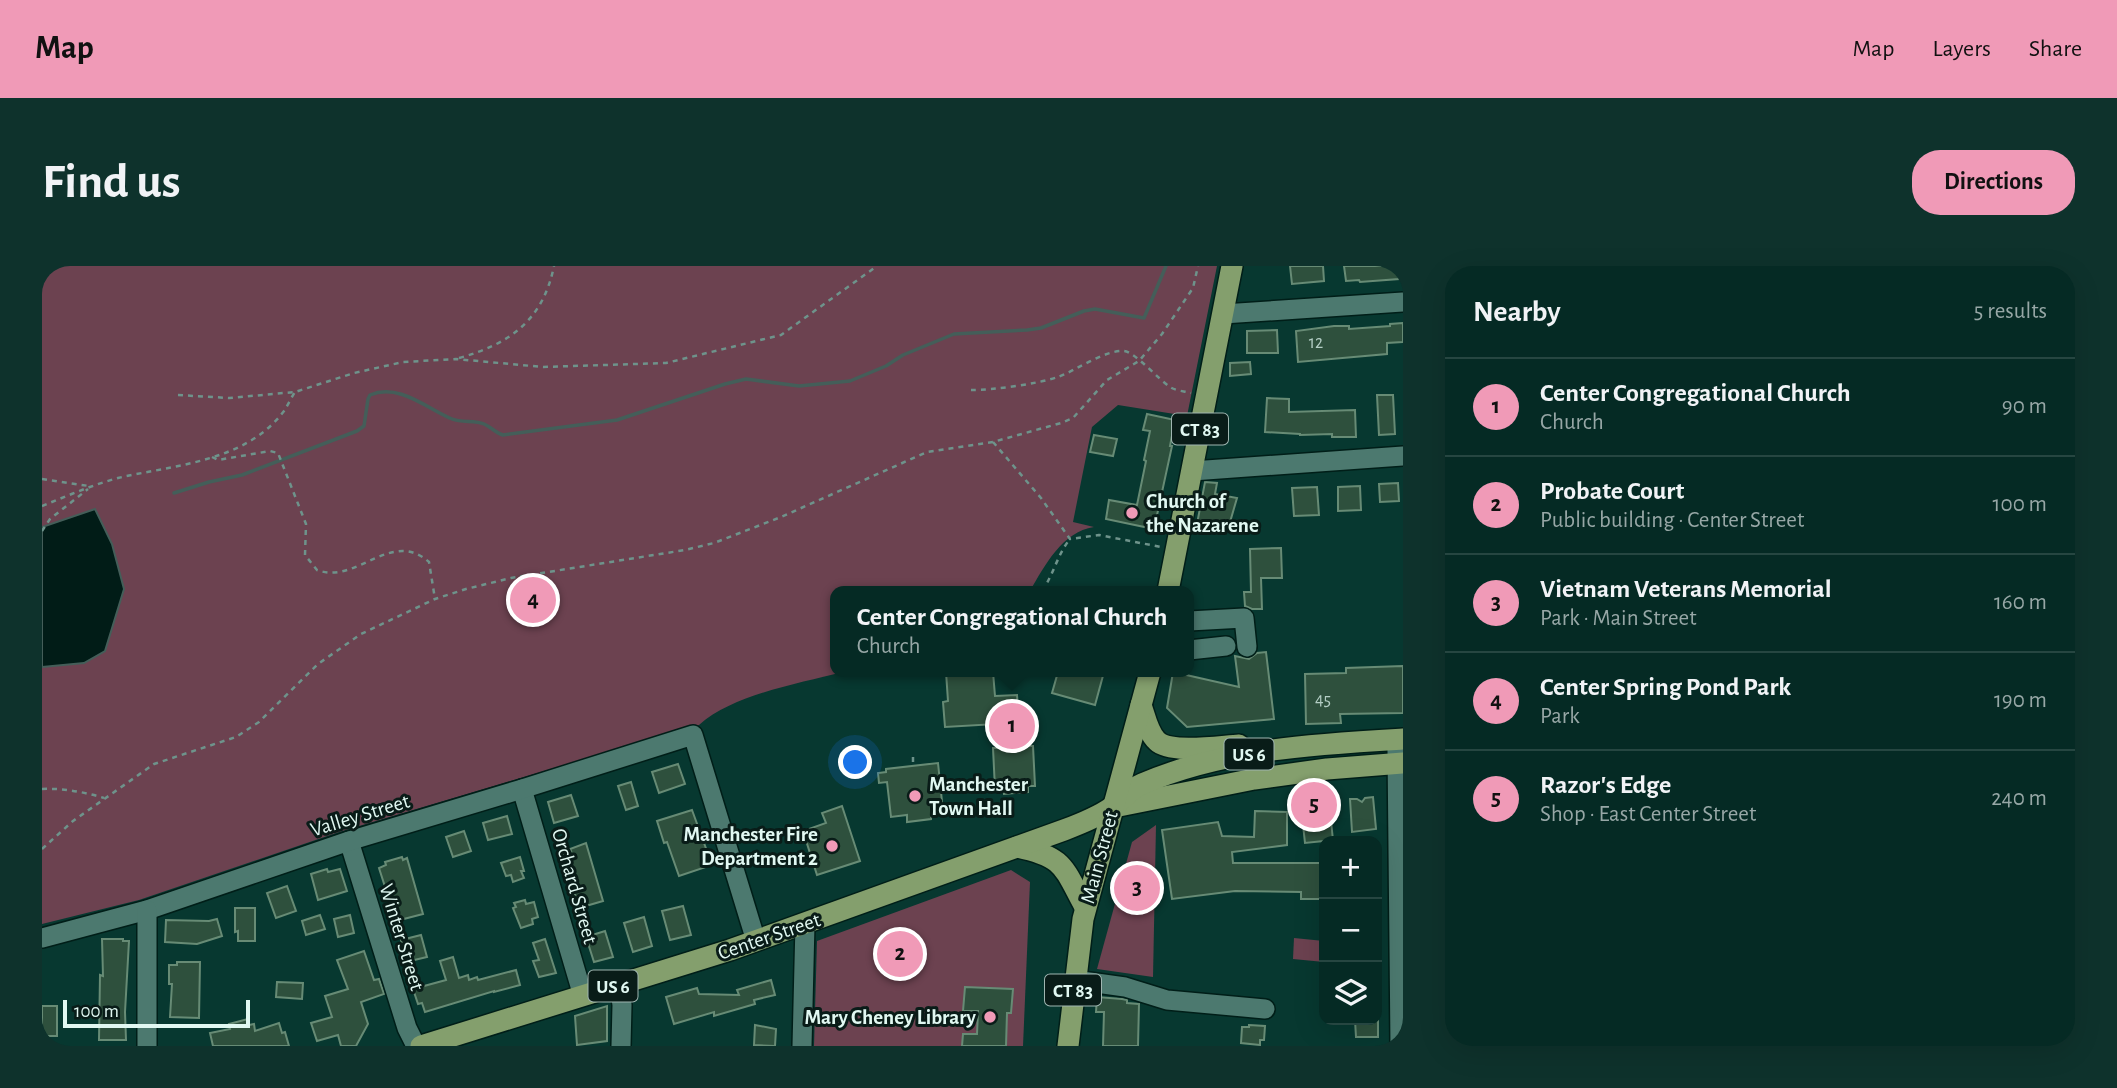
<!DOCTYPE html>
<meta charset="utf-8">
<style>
:root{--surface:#052a24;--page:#0e322c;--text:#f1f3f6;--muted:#97a7a6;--line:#264641;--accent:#f09ab7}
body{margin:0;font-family:"Alegreya Sans",sans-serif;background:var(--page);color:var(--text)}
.controls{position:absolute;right:21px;bottom:21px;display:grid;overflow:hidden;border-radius:14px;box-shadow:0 7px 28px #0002}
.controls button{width:63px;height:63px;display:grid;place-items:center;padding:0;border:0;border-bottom:2px solid var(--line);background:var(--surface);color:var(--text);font:35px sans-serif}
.scale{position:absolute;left:21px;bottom:18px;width:187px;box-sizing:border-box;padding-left:7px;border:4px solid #e1f8f2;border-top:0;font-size:19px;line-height:24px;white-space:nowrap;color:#e1f8f2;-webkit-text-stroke:5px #091c18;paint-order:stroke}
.you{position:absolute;left:814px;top:497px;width:24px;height:24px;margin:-18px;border:5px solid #fff;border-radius:50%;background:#1a73e8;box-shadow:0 0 0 10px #1a73e833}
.badge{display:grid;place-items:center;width:46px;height:46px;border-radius:50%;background:var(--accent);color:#111;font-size:23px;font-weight:700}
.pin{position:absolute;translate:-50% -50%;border:4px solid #fff;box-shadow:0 2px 7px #0006}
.popup{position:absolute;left:788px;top:320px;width:364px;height:91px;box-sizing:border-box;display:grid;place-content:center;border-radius:14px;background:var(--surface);filter:drop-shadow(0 2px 5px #0005);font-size:23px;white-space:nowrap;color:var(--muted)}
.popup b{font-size:26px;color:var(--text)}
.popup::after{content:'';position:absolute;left:50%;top:100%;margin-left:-14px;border:14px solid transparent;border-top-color:var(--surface)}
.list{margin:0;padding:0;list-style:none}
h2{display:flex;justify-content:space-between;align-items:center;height:91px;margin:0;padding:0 28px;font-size:30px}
h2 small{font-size:23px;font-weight:400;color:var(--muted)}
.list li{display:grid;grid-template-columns:46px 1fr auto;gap:21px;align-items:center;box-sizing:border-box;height:98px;padding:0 28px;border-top:2px solid var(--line)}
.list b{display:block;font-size:26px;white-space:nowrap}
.list p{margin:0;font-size:23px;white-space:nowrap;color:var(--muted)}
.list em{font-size:23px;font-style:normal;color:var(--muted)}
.icon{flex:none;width:38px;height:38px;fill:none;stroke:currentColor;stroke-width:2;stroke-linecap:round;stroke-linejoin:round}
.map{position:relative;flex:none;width:1361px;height:780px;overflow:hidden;border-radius:28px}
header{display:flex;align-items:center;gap:42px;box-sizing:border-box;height:98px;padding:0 35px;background:var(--accent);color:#111}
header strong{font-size:33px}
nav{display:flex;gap:38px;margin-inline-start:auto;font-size:24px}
.intro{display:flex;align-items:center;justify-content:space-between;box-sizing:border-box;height:168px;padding:0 42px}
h1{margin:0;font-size:49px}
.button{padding:18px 32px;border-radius:28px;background:var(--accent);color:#111;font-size:24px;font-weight:700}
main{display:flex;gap:42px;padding:0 42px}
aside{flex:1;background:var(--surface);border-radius:28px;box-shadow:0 7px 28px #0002}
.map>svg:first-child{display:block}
.green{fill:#6c4250}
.water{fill:#011c17;stroke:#445e59;stroke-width:2}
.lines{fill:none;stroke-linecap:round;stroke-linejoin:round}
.stream{stroke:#445e59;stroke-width:3.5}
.building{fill:#2e503d;stroke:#678b75;stroke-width:2}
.minor-casing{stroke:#001e18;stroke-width:22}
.major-casing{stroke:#001e18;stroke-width:24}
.path{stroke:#6e938b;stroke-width:2.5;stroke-dasharray:5 5;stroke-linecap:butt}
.minor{stroke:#4c796f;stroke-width:19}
.major{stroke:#849f6d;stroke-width:21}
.poi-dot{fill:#f09ab7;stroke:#091c18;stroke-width:2.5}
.labels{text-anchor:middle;stroke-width:6;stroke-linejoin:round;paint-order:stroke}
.number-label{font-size:18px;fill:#b4cec5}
.shield{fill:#091c18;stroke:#a0b6b1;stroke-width:2}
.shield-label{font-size:19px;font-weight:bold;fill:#e1f8f2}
.poi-label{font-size:21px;font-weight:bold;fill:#e1f8f2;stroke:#091c18;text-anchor:start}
.street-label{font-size:21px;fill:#e1f8f2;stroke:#091c18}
</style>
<header>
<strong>Map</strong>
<nav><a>Map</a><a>Layers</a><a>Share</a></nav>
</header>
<div class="intro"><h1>Find us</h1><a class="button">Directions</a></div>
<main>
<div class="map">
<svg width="1361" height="780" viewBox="0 0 1361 780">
<rect width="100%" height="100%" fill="#073830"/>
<!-- green -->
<g class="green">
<path d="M 0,0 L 1175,0 L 1145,150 L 1076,139 L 1050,161 L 1031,256 L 1052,261 C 1020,266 1003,299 988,325 L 793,325 L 793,406 L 800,406 C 756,418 692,428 657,459 L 297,566 L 97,634 L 0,658 Z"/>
<path d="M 1114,559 L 1111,711 L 1055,703 L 1090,576 Z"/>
<path d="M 969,604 L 988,616 L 981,780 L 772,780 L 775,675 Z"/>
<path d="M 1252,672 L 1282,675 L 1282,696 L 1251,693 Z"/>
</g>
<!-- water -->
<path class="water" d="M 53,243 L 70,278 L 82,323 L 63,385 L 42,397 L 0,401 L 0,261 Z"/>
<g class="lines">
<!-- stream -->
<path class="stream" d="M 132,227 L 167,216 L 200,209 L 315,165 L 322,160 L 326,133 L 328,129 C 357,117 384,142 410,153 C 420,157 433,154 442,158 C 449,161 454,167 461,169 L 575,154 L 683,118 L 704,113 L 757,120 L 808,115 L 844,100 L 861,89 L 912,68 L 985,64 L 999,62 L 1042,45 L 1053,43 L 1102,52 L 1124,0"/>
</g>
<!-- building -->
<g class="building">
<path d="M 1248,0 L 1281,0 L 1282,15 L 1250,18 Z"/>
<path d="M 1302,0 L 1356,0 L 1357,13 L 1318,16 L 1317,14 L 1304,15 Z"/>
<path d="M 1361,57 L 1361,76 L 1345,77 L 1345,88 L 1256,96 L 1254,65 L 1292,60 L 1307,60 L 1307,63 L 1348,60 L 1348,58 Z"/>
<path d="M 1235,64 L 1236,87 L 1205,87 L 1205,65 Z"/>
<path d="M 1208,96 L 1209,108 L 1188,110 L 1188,97 Z"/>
<path d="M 1335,129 L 1351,129 L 1353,168 L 1337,169 Z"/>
<path d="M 1225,132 L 1247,133 L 1247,146 L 1313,144 L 1314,171 L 1290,171 L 1290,168 L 1258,169 L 1258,168 L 1223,166 Z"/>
<path d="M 1105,148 L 1133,154 L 1128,180 L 1130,180 L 1112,263 L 1064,253 L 1067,234 L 1095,239 L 1104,195 L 1102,194 L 1108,165 L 1101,164 Z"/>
<path d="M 1052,169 L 1075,173 L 1071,190 L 1048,186 Z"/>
<path d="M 1163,216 L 1175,217 L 1173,228 L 1195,232 L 1186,263 L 1155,258 Z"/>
<path d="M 1356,217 L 1357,235 L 1338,236 L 1337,218 Z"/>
<path d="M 1318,220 L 1319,244 L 1296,245 L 1296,221 Z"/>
<path d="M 1275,221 L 1277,249 L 1252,250 L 1250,222 Z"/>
<path d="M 1239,282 L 1240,312 L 1219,312 L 1220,343 L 1210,343 L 1203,340 L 1202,326 L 1209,326 L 1208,283 Z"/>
<path d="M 1224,386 L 1232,453 L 1145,461 L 1125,442 L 1131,406 L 1197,421 L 1193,390 L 1207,393 L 1215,387 Z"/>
<path d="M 1361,400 L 1361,447 L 1298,448 L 1299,457 L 1264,458 L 1263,408 L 1304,407 L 1304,402 Z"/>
<path d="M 904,406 L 951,406 L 953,430 L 975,429 L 977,455 L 986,454 L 987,480 L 991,480 L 993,520 L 986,520 L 986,526 L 962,528 L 961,522 L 953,523 L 951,482 L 955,482 L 954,458 L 903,461 L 901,436 L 906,435 Z"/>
<path d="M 1016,406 L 1062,406 L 1053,439 L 1010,427 Z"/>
<path d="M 896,497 L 901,545 L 889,546 L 889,553 L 865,556 L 865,549 L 849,551 L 845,516 L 837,517 L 836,507 L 844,506 L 844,503 Z"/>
<path d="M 636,498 L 643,518 L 617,527 L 610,506 Z"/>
<path d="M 589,516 L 596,540 L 584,544 L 576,520 Z"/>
<path d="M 1286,527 L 1291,574 L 1263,577 L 1258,531 Z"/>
<path d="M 529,529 L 536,550 L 512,557 L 506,536 Z"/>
<path d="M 1331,531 L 1334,563 L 1310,566 L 1308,533 L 1315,533 L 1320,536 L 1323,532 Z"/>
<path d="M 800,540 L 818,595 L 775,609 L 761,565 L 784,557 L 780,547 Z"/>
<path d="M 650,544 L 670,599 L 637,610 L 625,576 L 622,577 L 615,555 Z"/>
<path d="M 1213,545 L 1245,546 L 1245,579 L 1190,586 L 1191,597 L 1281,597 L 1282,633 L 1259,633 L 1259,626 L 1193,625 L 1130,633 L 1120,564 L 1176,556 L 1180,570 L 1212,571 Z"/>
<path d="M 465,550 L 470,568 L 446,574 L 441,557 Z"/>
<path d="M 422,565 L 429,585 L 411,591 L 404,571 Z"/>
<path d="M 544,577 L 561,635 L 537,642 L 531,622 L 534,621 L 522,587 L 529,585 L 528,583 Z"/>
<path d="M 360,591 L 361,594 L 365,592 L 381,648 L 354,655 L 337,602 L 344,599 L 343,596 Z"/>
<path d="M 478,591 L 482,605 L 479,605 L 482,612 L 471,616 L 469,609 L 464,610 L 459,597 Z"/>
<path d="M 285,603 L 286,606 L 298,603 L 305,625 L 276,634 L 269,608 Z"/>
<path d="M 245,620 L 254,645 L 234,652 L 225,627 Z"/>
<path d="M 483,634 L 484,638 L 492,636 L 496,651 L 490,653 L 491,658 L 479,662 L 471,642 L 474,641 L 472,637 Z"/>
<path d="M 641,640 L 649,669 L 628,674 L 620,645 Z"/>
<path d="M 193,642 L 213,642 L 213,675 L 196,675 L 196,665 L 193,666 Z"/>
<path d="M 278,649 L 283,663 L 264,669 L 260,655 Z"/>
<path d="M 308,649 L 312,667 L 296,671 L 292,653 Z"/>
<path d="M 602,651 L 610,680 L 591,686 L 582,657 Z"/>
<path d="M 175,653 L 180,670 L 155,678 L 123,676 L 124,654 L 167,655 Z"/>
<path d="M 563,665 L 571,691 L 552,696 L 544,671 Z"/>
<path d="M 379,669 L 385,691 L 368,695 L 365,685 L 362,685 L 359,674 Z"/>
<path d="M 870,672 L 876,696 L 845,703 L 839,679 Z"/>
<path d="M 60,673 L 81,673 L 81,675 L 87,675 L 83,746 L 84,774 L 57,774 L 58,709 L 61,710 Z"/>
<path d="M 503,673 L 514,707 L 497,711 L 491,695 L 497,694 L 491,677 Z"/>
<path d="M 322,685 L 332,714 L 337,713 L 342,728 L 319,736 L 326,758 L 314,780 L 299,780 L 296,769 L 275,775 L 269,757 L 290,751 L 283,730 L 306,723 L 295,694 Z"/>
<path d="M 411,691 L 417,712 L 426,709 L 427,714 L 435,711 L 436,714 L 474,704 L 478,719 L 452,726 L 452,725 L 383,746 L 380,737 L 376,738 L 371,723 L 404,714 L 398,695 Z"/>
<path d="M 135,696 L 158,696 L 157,752 L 128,751 L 130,718 L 127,718 L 127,699 L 135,699 Z"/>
<path d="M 729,714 L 733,729 L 712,734 L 713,738 L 672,750 L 672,746 L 632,758 L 624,731 L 655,722 L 657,728 L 697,729 L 695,724 Z"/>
<path d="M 235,716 L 261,717 L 260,733 L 234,731 Z"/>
<path d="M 923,721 L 971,723 L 969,747 L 965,747 L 964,780 L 920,780 L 921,768 L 935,768 L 936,745 L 921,745 Z"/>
<path d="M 1055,731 L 1080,733 L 1085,734 L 1085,737 L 1097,738 L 1096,780 L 1061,780 L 1062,746 L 1054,746 Z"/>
<rect x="0" y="740" width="15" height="30"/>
<path d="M 565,740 L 565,775 L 535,779 L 533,750 Z"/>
<path d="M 206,753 L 207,759 L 212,758 L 213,765 L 237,757 L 240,767 L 243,766 L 247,780 L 171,780 L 168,767 L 188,763 L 187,758 Z"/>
<path d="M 1313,754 L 1336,754 L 1336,771 L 1314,771 Z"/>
<path d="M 713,759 L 734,763 L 733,780 L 712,779 Z"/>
<path d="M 1207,759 L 1223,760 L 1222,774 L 1218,774 L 1218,779 L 1199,777 L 1200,761 L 1207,761 Z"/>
</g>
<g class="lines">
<defs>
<g id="minor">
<path d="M 1181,48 L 1361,36"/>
<path d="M 1150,205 L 1361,190"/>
<path d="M 1147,355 L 1202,352 L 1205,381"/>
<path d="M 1147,384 L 1184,380"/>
<path d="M 1355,484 L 1358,780"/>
<path d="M 480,523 L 541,730"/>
<path d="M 307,575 L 365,762 L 374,780"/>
<path d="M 0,672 L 105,644 L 307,575 L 480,523 L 651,469 L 714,675"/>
<path d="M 1033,714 L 1083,721 L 1125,734 L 1223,743"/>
<path d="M 577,718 L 580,739 L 579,780"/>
<path d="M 105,780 L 105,644"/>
<path d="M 760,780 L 763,658"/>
</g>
<g id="major">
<path d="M 1126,325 L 1190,0"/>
<path d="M 1099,439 C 1103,450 1106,467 1115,475 C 1128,488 1178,480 1197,479"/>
<path d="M 1072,541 L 1212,513 L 1285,503 L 1361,497"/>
<path d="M 975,581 C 1023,591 1021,601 1043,641"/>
<path d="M 379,780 L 688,684 L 1022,564 C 1038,558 1056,551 1070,541 C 1081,534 1088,523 1100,518 C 1181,483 1274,478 1361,473"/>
<path d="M 1026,780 L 1041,653 L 1108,406"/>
</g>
</defs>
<!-- minor casing -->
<use href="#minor" class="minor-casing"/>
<!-- major casing -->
<use href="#major" class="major-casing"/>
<!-- path -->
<g class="path">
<path d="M 417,92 C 468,78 501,54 512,0"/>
<path d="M 929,124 C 952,124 995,118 1016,111 C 1035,104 1062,84 1082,85 C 1093,86 1116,113 1128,121 C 1134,125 1142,125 1149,127"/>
<path d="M 136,129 L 187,132 L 253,126 L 312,107 L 361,96 L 414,93 L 501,101 L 624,97 L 739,69 L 835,0"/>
<path d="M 951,176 L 999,232 L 1028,273 L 1057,269 L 1119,281"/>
<path d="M 170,191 L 176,194 L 228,185 L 236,187 L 264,258 L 263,289 L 275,304 C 315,319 349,262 387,296 L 393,333"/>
<path d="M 0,213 L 47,220"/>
<path d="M 0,240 C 25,230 50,219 76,212 C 132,199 204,196 242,145 C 246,139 249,132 253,126"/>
<path d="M 0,265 L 8,253 L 46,223"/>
<path d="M 1000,325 C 1012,308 1015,289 1028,273"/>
<path d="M 1063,325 L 1063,324"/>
<path d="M 871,491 L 871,498"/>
<path d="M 0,523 C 21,522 42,526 62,532"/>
<path d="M 0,583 L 31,555 L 112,498 L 194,471 L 217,456 L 276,398 L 319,368 L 393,333 L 424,323 L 469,312 L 643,284 L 672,277 L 739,251 L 885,186 L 951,176 L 1019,157 L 1031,152 L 1065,114 L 1097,95 L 1120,68 L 1151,22 L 1156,0"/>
<path d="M 853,664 L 857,675"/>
</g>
<!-- minor -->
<use href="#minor" class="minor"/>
<!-- major -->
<use href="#major" class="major"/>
</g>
<!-- markers -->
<g class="poi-dot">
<circle cx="1090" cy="247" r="7"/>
<circle cx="873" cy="530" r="7"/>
<circle cx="790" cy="580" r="7"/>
<circle cx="948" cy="751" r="7"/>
</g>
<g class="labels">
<!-- number labels -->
<g class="number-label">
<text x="1274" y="82">12</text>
<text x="1281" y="439">45</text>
</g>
<!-- shield labels -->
<g class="shield">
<rect x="1130" y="147.5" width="56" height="31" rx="5"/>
<rect x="1182.5" y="472.5" width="49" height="31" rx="5"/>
<rect x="546.5" y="704.5" width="49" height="31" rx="5"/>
<rect x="1003" y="708.5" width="56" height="31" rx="5"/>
</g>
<g class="shield-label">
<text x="1158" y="170">CT 83</text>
<text x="1207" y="495">US 6</text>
<text x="571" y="727">US 6</text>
<text x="1031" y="731">CT 83</text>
</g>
<!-- poi labels -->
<g class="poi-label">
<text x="1104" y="242">Church of<tspan x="1104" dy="24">the Nazarene</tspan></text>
<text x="887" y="525">Manchester<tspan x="887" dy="24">Town Hall</tspan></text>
<text x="776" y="575" text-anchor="end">Manchester Fire<tspan x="776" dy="24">Department 2</tspan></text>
<text x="934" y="758" text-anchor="end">Mary Cheney Library</text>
</g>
<!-- street labels -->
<g class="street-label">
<text transform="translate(318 549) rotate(-17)" y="7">Valley Street</text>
<text transform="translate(1057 591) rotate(-75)" y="7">Main Street</text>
<text transform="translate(533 620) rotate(74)" y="7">Orchard Street</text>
<text transform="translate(727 670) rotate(-19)" y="7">Center Street</text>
<text transform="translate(360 671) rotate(73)" y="7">Winter Street</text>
</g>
</g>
</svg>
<div class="controls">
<button>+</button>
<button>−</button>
<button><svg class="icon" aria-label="layers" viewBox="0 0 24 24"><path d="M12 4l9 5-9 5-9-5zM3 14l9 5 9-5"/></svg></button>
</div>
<div class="scale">100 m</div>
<div class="you"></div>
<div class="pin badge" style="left:970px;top:460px">1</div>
<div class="popup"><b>Center Congregational Church</b>Church</div>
<div class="pin badge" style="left:858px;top:688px">2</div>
<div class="pin badge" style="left:1095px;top:622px">3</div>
<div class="pin badge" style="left:491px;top:334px">4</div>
<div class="pin badge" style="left:1272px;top:539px">5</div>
</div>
<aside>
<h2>Nearby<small>5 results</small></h2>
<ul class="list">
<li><span class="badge">1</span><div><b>Center Congregational Church</b><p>Church</p></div><em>90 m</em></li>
<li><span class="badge">2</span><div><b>Probate Court</b><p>Public building · Center Street</p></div><em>100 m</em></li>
<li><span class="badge">3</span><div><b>Vietnam Veterans Memorial</b><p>Park · Main Street</p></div><em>160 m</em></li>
<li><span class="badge">4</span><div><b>Center Spring Pond Park</b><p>Park</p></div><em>190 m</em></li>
<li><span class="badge">5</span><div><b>Razor's Edge</b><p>Shop · East Center Street</p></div><em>240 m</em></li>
</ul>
</aside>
</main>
